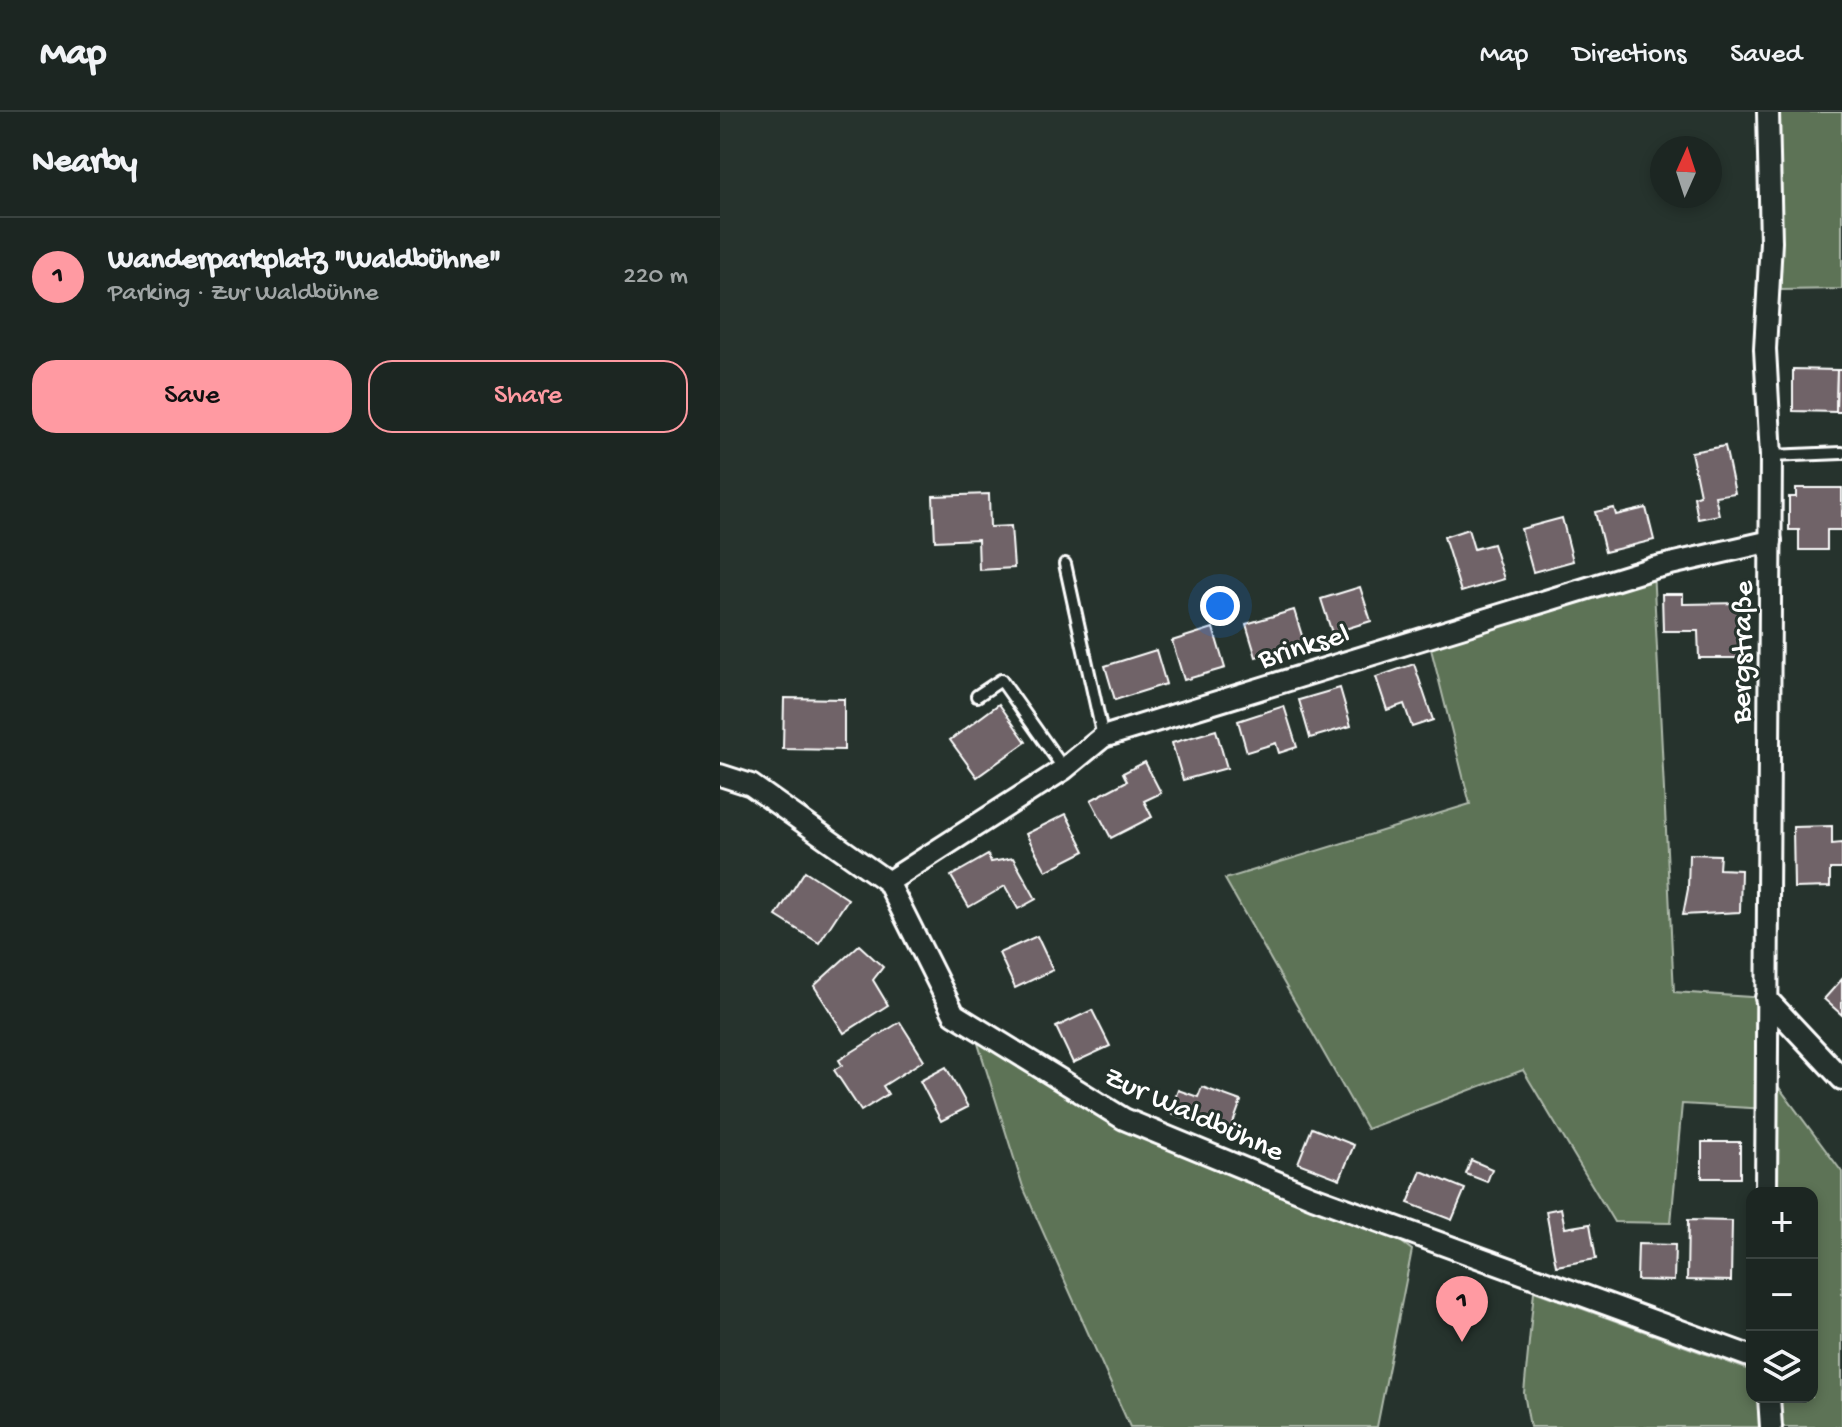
<!DOCTYPE html>
<meta charset="utf-8">
<style>
:root{--surface:#1c2622;--page:#252e2a;--text:#f1f3f6;--muted:#a0a5a5;--line:#3a4340;--accent:#ff9aa2}
body{margin:0;font-family:"Gochi Hand",sans-serif;background:var(--page);color:var(--text)}
.controls{position:absolute;right:24px;bottom:24px;display:grid;overflow:hidden;border-radius:16px;box-shadow:0 4px 12px #0003}
.controls button{width:72px;height:72px;display:grid;place-items:center;padding:0;border:0;border-bottom:2px solid var(--line);background:var(--surface);color:var(--text);font:40px sans-serif}
.compass{position:absolute;left:930px;top:24px;width:72px;height:72px;border-radius:50%;background:var(--surface);box-shadow:0 4px 12px #0003;rotate:3deg}
.you{position:absolute;left:500px;top:494px;width:28px;height:28px;margin:-20px;border:6px solid #fff;border-radius:50%;background:#1a73e8;box-shadow:0 0 0 12px #1a73e833}
.badge{display:grid;place-items:center;width:52px;height:52px;border-radius:50%;background:var(--accent);color:#111;font-size:26px;font-weight:700}
.pin{position:absolute;translate:-50% -66px;filter:drop-shadow(0 2px 4px #0008)}
.pin::after{content:'';position:absolute;top:42px;width:28px;height:24px;background:inherit;clip-path:polygon(0 0,100% 0,50% 100%)}
.list{margin:0;padding:0;list-style:none}
h2{display:flex;justify-content:space-between;align-items:center;height:104px;margin:0;padding:0 32px;font-size:34px}
h2 small{font-size:26px;font-weight:400;color:var(--muted)}
.list li{display:grid;grid-template-columns:52px 1fr auto;gap:24px;align-items:center;box-sizing:border-box;height:120px;padding:0 32px;border-top:2px solid var(--line)}
.list b{display:block;font-size:30px;white-space:nowrap}
.list p{margin:0;font-size:26px;white-space:nowrap;color:var(--muted)}
.list em{font-size:26px;font-style:normal;color:var(--muted)}
.actions{display:flex;gap:16px;padding:24px 32px}
.actions a{flex:1;padding:18px 0;border:2px solid var(--accent);border-radius:24px;text-align:center;font-size:28px;color:var(--accent)}
.actions .main{background:var(--accent);color:#111}
.icon{flex:none;width:44px;height:44px;fill:none;stroke:currentColor;stroke-width:2;stroke-linecap:round;stroke-linejoin:round}
.map{position:relative;flex:none;width:1122px;height:1315px;overflow:hidden}
header{display:flex;align-items:center;gap:48px;box-sizing:border-box;height:112px;padding:0 40px;background:var(--surface);border-bottom:2px solid var(--line)}
header strong{font-size:38px}
nav{display:flex;gap:44px;margin-inline-start:auto;font-size:28px}
main{display:flex}
aside{flex:1;background:var(--surface)}
.map>svg:first-child{display:block}
.green{fill:#5d7357;stroke:#aeb9ab;stroke-width:2}
.building{fill:#706467;stroke:#fff;stroke-width:2}
.lines{fill:none;stroke-linecap:round;stroke-linejoin:round}
.lane-casing{stroke:#fff;stroke-width:16}
.street-casing{stroke:#fff;stroke-width:26}
.lane{stroke:#26332d;stroke-width:10}
.street{stroke:#26332d;stroke-width:20}
.labels{text-anchor:middle;stroke-width:6;stroke-linejoin:round;paint-order:stroke}
.street-label{font-size:30px;fill:#fff;stroke:#26332d}
</style>
<header>
<strong>Map</strong>
<nav><a>Map</a><a>Directions</a><a>Saved</a></nav>
</header>
<main>
<aside>
<h2>Nearby<small></small></h2>
<ul class="list">
<li><span class="badge">1</span><div><b>Wanderparkplatz &quot;Waldbühne&quot;</b><p>Parking · Zur Waldbühne</p></div><em>220 m</em></li>
</ul>
<div class="actions"><a class="main">Save</a><a>Share</a></div>
</aside>
<div class="map">
<svg width="1122" height="1315" viewBox="0 0 1122 1315">
<rect width="100%" height="100%" fill="#26332d"/>
<filter id="ink" filterUnits="userSpaceOnUse"><feTurbulence type="fractalNoise" baseFrequency=".0125" numOctaves="2"/><feDisplacementMap in="SourceGraphic" scale="16" xChannelSelector="R" yChannelSelector="G"/><feConvolveMatrix kernelMatrix="1 2 1 2 8 2 1 2 1" color-interpolation-filters="sRGB"/></filter>
<g filter="url(#ink)">
<!-- green -->
<g class="green">
<path d="M 1059,0 L 1122,0 L 1122,177 L 1061,178 Z"/>
<path d="M 933,456 L 954,880 L 1046,886 L 1046,958 L 1122,1060 L 1122,1315 L 810,1315 L 804,1281 L 814,1179 L 1032,1259 L 1032,1285 L 1092,1285 L 1092,1081 L 1053,1081 L 1047,997 L 962,992 L 951,1111 L 894,1110 L 803,958 L 647,1017 L 505,767 L 750,692 L 708,525 Z"/>
<path d="M 256,925 L 400,1015 L 589,1095 L 676,1126 L 692,1138 L 657,1315 L 410,1315 L 303,1075 Z"/>
</g>
<!-- building -->
<g class="building">
<path d="M 1073,257 L 1117,258 L 1116,300 L 1073,299 Z"/>
<path d="M 1117,258 L 1122,258 L 1122,300 L 1116,300 Z"/>
<path d="M 1005,334 L 1015,381 L 995,384 L 999,403 L 978,407 L 974,385 L 980,383 L 971,340 Z"/>
<path d="M 1076,376 L 1122,376 L 1122,418 L 1107,418 L 1107,438 L 1079,438 L 1079,418 L 1069,418 L 1069,385 L 1076,385 Z"/>
<path d="M 269,382 L 270,415 L 291,414 L 294,456 L 259,458 L 258,427 L 215,429 L 213,384 Z"/>
<path d="M 894,396 L 896,403 L 926,396 L 934,428 L 885,440 L 875,400 Z"/>
<path d="M 842,406 L 853,449 L 813,460 L 801,417 Z"/>
<path d="M 748,417 L 754,437 L 773,432 L 784,467 L 741,480 L 724,425 Z"/>
<path d="M 640,475 L 651,509 L 612,521 L 601,487 Z"/>
<path d="M 942,482 L 963,482 L 963,492 L 1021,491 L 1022,546 L 979,546 L 978,519 L 943,519 Z"/>
<path d="M 574,498 L 584,530 L 536,545 L 526,512 Z"/>
<path d="M 493,516 L 505,556 L 464,568 L 452,529 Z"/>
<path d="M 436,538 L 446,572 L 395,588 L 385,554 Z"/>
<path d="M 694,552 L 713,608 L 692,615 L 684,592 L 667,598 L 656,565 Z"/>
<path d="M 620,576 L 631,614 L 590,626 L 579,588 Z"/>
<path d="M 64,586 L 124,587 L 124,638 L 63,637 Z"/>
<path d="M 279,592 L 306,630 L 257,665 L 230,628 Z"/>
<path d="M 564,594 L 577,635 L 559,641 L 556,631 L 527,640 L 518,609 Z"/>
<path d="M 496,618 L 507,656 L 463,668 L 452,631 Z"/>
<path d="M 425,650 L 441,681 L 424,689 L 432,705 L 391,726 L 371,688 L 407,669 L 403,661 Z"/>
<path d="M 346,702 L 365,739 L 326,759 L 306,722 Z"/>
<path d="M 1112,714 L 1112,732 L 1122,731 L 1122,757 L 1110,757 L 1110,775 L 1074,776 L 1073,715 Z"/>
<path d="M 969,742 L 1000,743 L 999,757 L 1021,758 L 1020,800 L 963,803 L 968,777 Z"/>
<path d="M 268,743 L 271,750 L 293,746 L 316,787 L 298,797 L 285,774 L 249,795 L 231,764 Z"/>
<path d="M 85,759 L 128,787 L 99,831 L 56,804 Z"/>
<path d="M 317,824 L 333,858 L 295,876 L 279,841 Z"/>
<path d="M 139,833 L 163,855 L 153,868 L 168,893 L 124,921 L 94,874 Z"/>
<path d="M 1122,867 L 1122,903 L 1104,887 Z"/>
<path d="M 372,898 L 390,934 L 353,951 L 336,915 Z"/>
<path d="M 180,910 L 204,948 L 163,974 L 168,982 L 141,999 L 114,958 L 122,953 L 119,948 Z"/>
<path d="M 226,955 L 248,995 L 221,1009 L 200,969 Z"/>
<path d="M 482,975 L 521,989 L 509,1022 L 450,1001 L 458,978 L 478,985 Z"/>
<path d="M 592,1016 L 634,1033 L 620,1067 L 578,1051 Z"/>
<rect x="982" y="1030" width="38" height="36"/>
<path d="M 751,1048 L 772,1057 L 767,1070 L 746,1062 Z"/>
<path d="M 701,1059 L 745,1077 L 732,1108 L 688,1091 Z"/>
<path d="M 841,1096 L 845,1116 L 870,1112 L 876,1147 L 836,1154 L 826,1099 Z"/>
<path d="M 968,1108 L 1012,1109 L 1011,1169 L 967,1168 Z"/>
<path d="M 918,1132 L 955,1133 L 954,1169 L 917,1168 Z"/>
</g>
<g class="lines">
<defs>
<g id="lane">
<path d="M 1051,344 L 1122,341"/>
<path d="M 345,452 L 383,625"/>
<path d="M 257,584 L 281,568 L 344,657"/>
</g>
<g id="street">
<path d="M 0,663 L 31,673 L 168,770 L 234,902 L 404,1007 L 593,1085 L 1032,1245"/>
<path d="M 168,770 L 344,657 L 383,625 L 933,456 L 1051,429"/>
<path d="M 1046,886 L 1122,967"/>
<path d="M 1046,1081 L 1051,344 L 1045,237 L 1051,130 L 1048,0"/>
<path d="M 1049,1285 L 1051,1315"/>
</g>
</defs>
<!-- lane casing -->
<use href="#lane" class="lane-casing"/>
<!-- street casing -->
<use href="#street" class="street-casing"/>
<!-- lane -->
<use href="#lane" class="lane"/>
<!-- street -->
<use href="#street" class="street"/>
</g>
</g>
<g class="labels">
<!-- street labels -->
<g class="street-label">
<text transform="translate(583 532) rotate(-17)" y="10">Brinksel</text>
<text transform="translate(1020 540) rotate(-89)" y="10">Bergstraße</text>
<text transform="translate(475 1000) rotate(24)" y="10">Zur Waldbühne</text>
</g>
</g>
</svg>
<div class="controls">
<button>+</button>
<button>−</button>
<button><svg class="icon" aria-label="layers" viewBox="0 0 24 24"><path d="M12 4l9 5-9 5-9-5zM3 14l9 5 9-5"/></svg></button>
</div>
<svg class="compass" viewBox="-18 -18 36 36"><path d="M0-13l5 13h-10z" fill="#e53935"/><path d="M0 13l5-13h-10z" fill="#a0a5a5"/></svg>
<div class="you"></div>
<div class="pin badge" style="left:742px;top:1230px">1</div>
</div>
</main>
